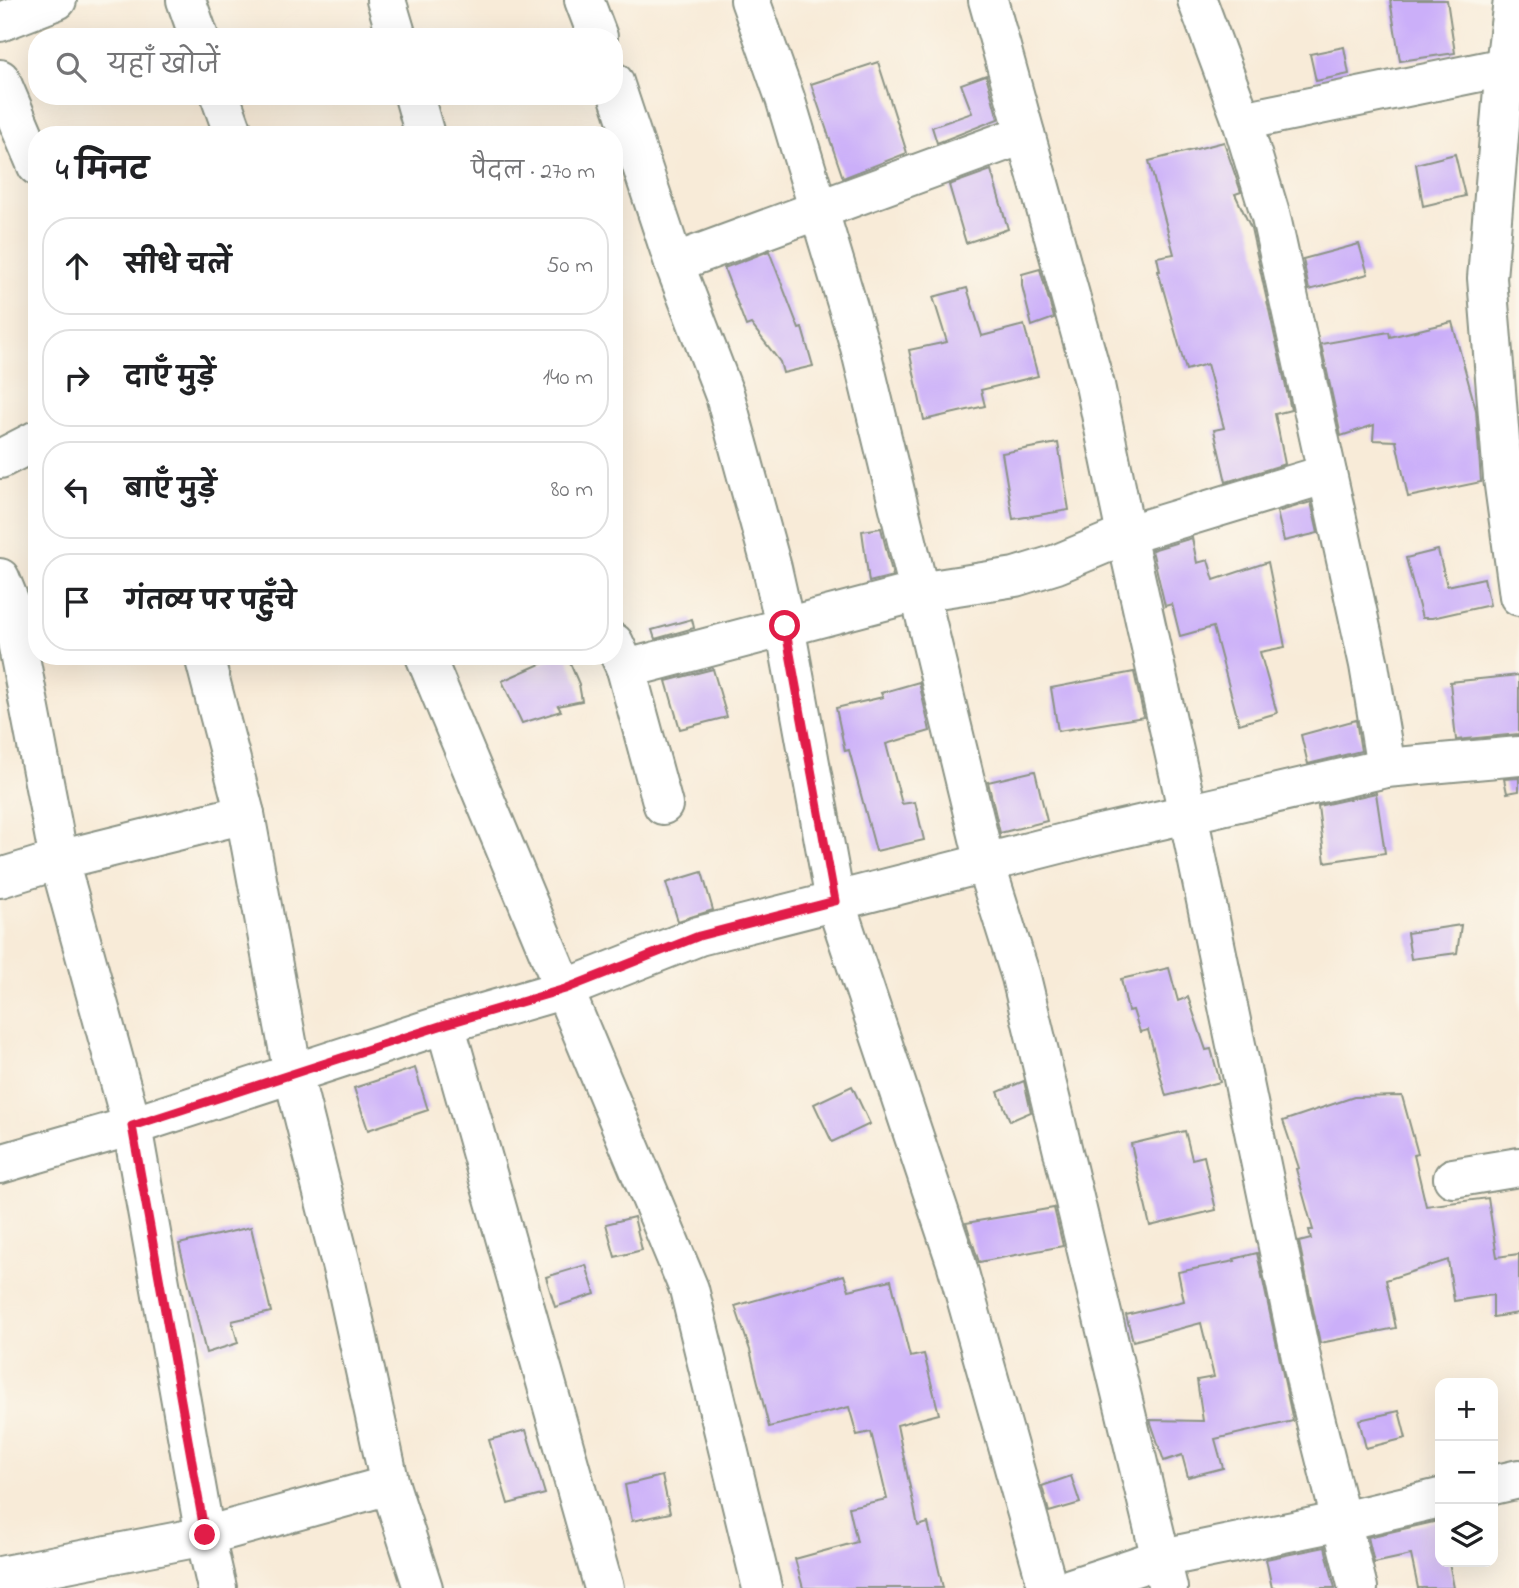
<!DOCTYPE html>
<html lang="hi">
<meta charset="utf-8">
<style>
:root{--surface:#fff;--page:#f2f2f2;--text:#202124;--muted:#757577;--line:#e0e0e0}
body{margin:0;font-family:"Indie Flower","Playpen Sans Deva",sans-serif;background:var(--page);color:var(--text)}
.controls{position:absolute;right:21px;bottom:21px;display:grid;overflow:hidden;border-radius:14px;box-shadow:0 7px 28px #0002}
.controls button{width:63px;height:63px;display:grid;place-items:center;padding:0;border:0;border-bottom:2px solid var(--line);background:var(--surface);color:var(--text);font:35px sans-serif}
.stop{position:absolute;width:21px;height:21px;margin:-16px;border:5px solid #e11d48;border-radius:50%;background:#fff}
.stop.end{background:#e11d48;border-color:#fff;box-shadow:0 2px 7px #0008}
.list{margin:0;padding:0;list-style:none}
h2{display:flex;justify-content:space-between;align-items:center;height:91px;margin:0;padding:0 28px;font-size:30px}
h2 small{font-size:23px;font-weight:400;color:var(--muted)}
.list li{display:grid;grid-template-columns:46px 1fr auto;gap:21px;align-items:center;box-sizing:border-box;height:98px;margin:0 14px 14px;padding:0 14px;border:2px solid var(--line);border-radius:28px}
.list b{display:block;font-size:26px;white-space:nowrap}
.list em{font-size:23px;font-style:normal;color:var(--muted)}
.icon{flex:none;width:38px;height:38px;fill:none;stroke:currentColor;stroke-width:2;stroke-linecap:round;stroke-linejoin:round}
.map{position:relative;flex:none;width:1519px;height:1588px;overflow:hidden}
.search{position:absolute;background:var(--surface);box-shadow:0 7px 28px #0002;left:28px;top:28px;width:595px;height:77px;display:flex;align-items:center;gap:18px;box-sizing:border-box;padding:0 24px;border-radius:28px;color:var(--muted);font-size:26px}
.panel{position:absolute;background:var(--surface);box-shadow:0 7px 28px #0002;left:28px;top:126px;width:595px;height:539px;border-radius:28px}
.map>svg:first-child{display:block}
.building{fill:#cbaff9}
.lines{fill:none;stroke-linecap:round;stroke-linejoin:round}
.minor-casing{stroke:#8c9486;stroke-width:42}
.minor{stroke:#fff;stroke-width:38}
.route{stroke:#e11d48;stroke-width:9}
</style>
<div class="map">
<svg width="1519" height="1588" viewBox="0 0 1519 1588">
<rect width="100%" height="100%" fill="#fbf7ec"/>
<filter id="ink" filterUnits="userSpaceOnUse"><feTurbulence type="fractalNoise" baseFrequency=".0143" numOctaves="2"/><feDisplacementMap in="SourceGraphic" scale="14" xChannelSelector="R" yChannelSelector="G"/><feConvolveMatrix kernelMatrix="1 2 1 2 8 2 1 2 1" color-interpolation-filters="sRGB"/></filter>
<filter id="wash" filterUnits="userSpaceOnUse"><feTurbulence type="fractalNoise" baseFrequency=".00686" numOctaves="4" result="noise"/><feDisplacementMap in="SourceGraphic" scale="28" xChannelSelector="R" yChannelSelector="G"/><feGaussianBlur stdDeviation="1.57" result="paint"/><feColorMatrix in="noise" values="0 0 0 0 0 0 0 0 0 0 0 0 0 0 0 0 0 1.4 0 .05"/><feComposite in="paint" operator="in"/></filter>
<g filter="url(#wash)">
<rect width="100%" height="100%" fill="#f8ebd8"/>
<g id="blocks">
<!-- building -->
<g class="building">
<path d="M 1390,0 L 1447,0 L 1455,53 L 1400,61 Z"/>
<path d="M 1344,47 L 1349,74 L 1316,81 L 1310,54 Z"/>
<path d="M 878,62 L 907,153 L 843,178 L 811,84 Z"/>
<path d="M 986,75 L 998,119 L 937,143 L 932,127 L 972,113 L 961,84 Z"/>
<path d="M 1224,142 L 1241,192 L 1235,194 L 1251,228 L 1291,410 L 1275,414 L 1285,464 L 1226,482 L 1214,430 L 1224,428 L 1207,364 L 1186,370 L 1158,271 L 1160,271 L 1157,257 L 1174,254 L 1149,161 Z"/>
<path d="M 1455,154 L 1465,196 L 1423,206 L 1416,164 Z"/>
<path d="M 991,170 L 1008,229 L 966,243 L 949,185 Z"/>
<path d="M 1359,244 L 1368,274 L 1309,290 L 1303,259 Z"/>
<path d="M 769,251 L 799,329 L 802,328 L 813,366 L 783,373 L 780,362 L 751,324 L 746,326 L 724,268 Z"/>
<path d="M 1040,269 L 1054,318 L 1032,326 L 1022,286 L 1022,274 Z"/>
<path d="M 967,288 L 982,336 L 1024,325 L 1038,376 L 981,390 L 985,406 L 924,420 L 909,350 L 947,342 L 933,297 Z"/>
<path d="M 1452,322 L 1476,410 L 1481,482 L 1408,497 L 1396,441 L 1373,440 L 1374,425 L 1341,436 L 1321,344 L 1389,332 L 1390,337 Z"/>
<path d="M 1058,443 L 1069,510 L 1013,519 L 1002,453 Z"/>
<path d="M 1311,502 L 1318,533 L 1284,541 L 1277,512 Z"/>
<path d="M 881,528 L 893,576 L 869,582 L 862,531 Z"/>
<path d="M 1192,538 L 1197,563 L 1208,560 L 1214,580 L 1268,562 L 1285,647 L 1260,652 L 1277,713 L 1239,724 L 1213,627 L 1180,636 L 1172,604 L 1165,606 L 1152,550 Z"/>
<path d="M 1438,550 L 1447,586 L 1484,578 L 1490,605 L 1432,618 L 1422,618 L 1406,558 Z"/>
<path d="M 692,619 L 694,628 L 655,639 L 652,630 Z"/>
<path d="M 558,656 L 567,656 L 579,684 L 582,701 L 558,706 L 561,711 L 522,723 L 502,681 Z"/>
<path d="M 713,669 L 727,717 L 680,729 L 666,681 Z"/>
<path d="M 1134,672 L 1144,717 L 1058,731 L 1051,688 Z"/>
<path d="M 1519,675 L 1519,734 L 1456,740 L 1450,682 Z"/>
<path d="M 919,682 L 930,731 L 886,744 L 902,804 L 915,802 L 924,840 L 876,851 L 849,750 L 845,751 L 836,708 L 883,697 L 881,693 Z"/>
<path d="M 1356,720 L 1361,751 L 1308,764 L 1301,735 Z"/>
<path d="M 1035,771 L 1047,821 L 1000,833 L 988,782 Z"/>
<path d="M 1519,778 L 1519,791 L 1507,793 L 1504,779 Z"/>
<path d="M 1376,793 L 1385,853 L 1325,862 L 1318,806 Z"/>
<path d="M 702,872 L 713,910 L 678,921 L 666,883 Z"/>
<path d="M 1461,925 L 1457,953 L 1411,959 L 1407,933 Z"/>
<path d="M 1169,968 L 1178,1001 L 1188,997 L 1206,1050 L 1211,1049 L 1220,1082 L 1166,1096 L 1148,1030 L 1140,1032 L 1133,1010 L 1128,1011 L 1121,979 Z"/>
<path d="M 415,1068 L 428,1110 L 368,1130 L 354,1088 Z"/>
<path d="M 1024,1081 L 1031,1112 L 1010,1121 L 998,1092 Z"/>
<path d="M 852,1086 L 870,1124 L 832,1142 L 814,1104 Z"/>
<path d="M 1402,1096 L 1418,1154 L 1414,1155 L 1426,1206 L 1488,1198 L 1497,1257 L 1519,1254 L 1519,1313 L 1493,1317 L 1493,1295 L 1454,1301 L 1448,1260 L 1386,1280 L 1396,1328 L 1320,1343 L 1299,1242 L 1311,1239 L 1309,1230 L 1313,1230 L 1296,1169 L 1299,1168 L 1283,1121 L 1354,1097 Z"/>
<path d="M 1185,1131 L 1192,1159 L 1204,1156 L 1216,1210 L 1150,1226 L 1131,1144 Z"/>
<path d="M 1054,1208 L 1063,1246 L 979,1262 L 966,1223 Z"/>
<path d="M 634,1217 L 642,1250 L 615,1257 L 606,1224 Z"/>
<path d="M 251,1227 L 271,1312 L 232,1321 L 238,1343 L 206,1353 L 179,1244 Z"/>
<path d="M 1257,1253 L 1293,1421 L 1215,1439 L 1223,1468 L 1188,1477 L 1182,1455 L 1164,1461 L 1150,1420 L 1203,1421 L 1197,1380 L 1214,1377 L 1201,1323 L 1133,1341 L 1126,1315 L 1184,1301 L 1178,1272 L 1235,1261 L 1234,1259 Z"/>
<path d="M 586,1265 L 595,1294 L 555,1307 L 546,1277 Z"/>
<path d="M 844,1275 L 849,1290 L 891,1280 L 910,1357 L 924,1354 L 939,1414 L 897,1425 L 918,1526 L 928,1523 L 943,1588 L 803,1588 L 795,1559 L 857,1542 L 849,1507 L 887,1499 L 871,1432 L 857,1435 L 849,1407 L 769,1427 L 750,1350 L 735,1306 Z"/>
<path d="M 1399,1411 L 1406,1438 L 1366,1448 L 1359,1420 Z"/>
<path d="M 526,1430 L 545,1494 L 508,1504 L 489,1440 Z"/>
<path d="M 662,1476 L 670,1513 L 632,1521 L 625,1485 Z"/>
<path d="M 1071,1476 L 1080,1503 L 1049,1512 L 1042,1486 Z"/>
<path d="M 1438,1521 L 1440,1530 L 1440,1562 L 1449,1562 L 1454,1588 L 1418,1588 L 1411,1555 L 1374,1563 L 1368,1537 Z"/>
<path d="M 1325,1547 L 1335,1588 L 1272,1588 L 1266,1559 Z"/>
</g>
</g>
</g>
<g filter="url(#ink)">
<use href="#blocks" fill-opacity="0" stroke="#8c9486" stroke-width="2"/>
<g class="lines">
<defs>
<g id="minor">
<path d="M 186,0 L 199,37"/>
<path d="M 386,0 L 397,37"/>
<path d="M 584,0 L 598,37"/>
<path d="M 750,0 L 785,98 L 860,347 L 985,863 L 1021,977 L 1168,1588"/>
<path d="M 988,0 L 1095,385 L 1126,535 L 1188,814 L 1307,1386 L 1358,1588"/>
<path d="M 1197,0 L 1242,121 L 1271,217 L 1369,665 L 1386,768"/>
<path d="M 1513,0 L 1505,66 L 1487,278 L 1503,478 L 1519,596"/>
<path d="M 0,22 L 57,0"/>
<path d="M 0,79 L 37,166"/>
<path d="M 614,82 L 674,263 L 725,396 L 772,568 L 785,626 L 835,901 L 956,1262 L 1048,1588"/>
<path d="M 220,96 L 234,135"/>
<path d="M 414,96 L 425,135"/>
<path d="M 1242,121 L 1519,64"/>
<path d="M 674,263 L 1025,134"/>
<path d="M 0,459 L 37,440"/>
<path d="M 0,578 L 9,600 L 59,860 L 132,1126 L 205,1536 L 217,1588"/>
<path d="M 614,643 L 626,669 L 663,805"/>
<path d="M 204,656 L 245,814 L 293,1074 L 347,1288 L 390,1485"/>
<path d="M 425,656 L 689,1289 L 762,1588"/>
<path d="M 626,669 L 918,592 L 1015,577 L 1057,564 L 1126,535 L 1327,474"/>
<path d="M 0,878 L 59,860 L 245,814"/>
<path d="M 445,1024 L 604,1588"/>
<path d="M 0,1164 L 132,1126 L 445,1024 L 565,989 L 699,936 L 1087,837 L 1386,768 L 1519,756"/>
<path d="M 1453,1178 L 1519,1167"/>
<path d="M 1493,1485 L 1519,1479"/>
<path d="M 0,1576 L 205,1536 L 390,1485 L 423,1588"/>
<path d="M 1071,1588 L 1162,1558 L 1342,1521 L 1440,1498"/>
</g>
</defs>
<!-- minor casing -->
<use href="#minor" class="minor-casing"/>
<!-- minor -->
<use href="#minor" class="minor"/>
</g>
</g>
<g class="lines" filter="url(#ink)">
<!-- route -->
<path class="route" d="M 205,1535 L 132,1126 L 446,1024 L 565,989 L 699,936 L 835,901 L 785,626"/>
</g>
</svg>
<div class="controls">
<button>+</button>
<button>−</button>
<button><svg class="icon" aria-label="layers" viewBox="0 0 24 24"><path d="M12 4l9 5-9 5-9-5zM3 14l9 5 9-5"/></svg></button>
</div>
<div class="stop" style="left:785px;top:626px"></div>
<div class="stop end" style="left:205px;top:1535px"></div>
<div class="search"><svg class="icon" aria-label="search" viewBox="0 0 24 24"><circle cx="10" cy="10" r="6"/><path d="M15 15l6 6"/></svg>यहाँ खोजें</div>
<section class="panel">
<h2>4 मिनट<small>पैदल · 270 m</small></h2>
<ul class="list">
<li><svg class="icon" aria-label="ahead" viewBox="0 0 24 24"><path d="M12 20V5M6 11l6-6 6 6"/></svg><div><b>सीधे चलें</b></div><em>50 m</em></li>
<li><svg class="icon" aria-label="right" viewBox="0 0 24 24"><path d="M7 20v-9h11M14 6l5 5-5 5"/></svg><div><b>दाएँ मुड़ें</b></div><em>140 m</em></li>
<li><svg class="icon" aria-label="left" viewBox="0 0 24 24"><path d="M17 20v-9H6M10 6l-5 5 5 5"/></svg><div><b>बाएँ मुड़ें</b></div><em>80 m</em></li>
<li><svg class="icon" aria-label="arrive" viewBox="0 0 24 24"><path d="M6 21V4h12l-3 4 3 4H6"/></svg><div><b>गंतव्य पर पहुँचे</b></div></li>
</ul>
</section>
</div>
